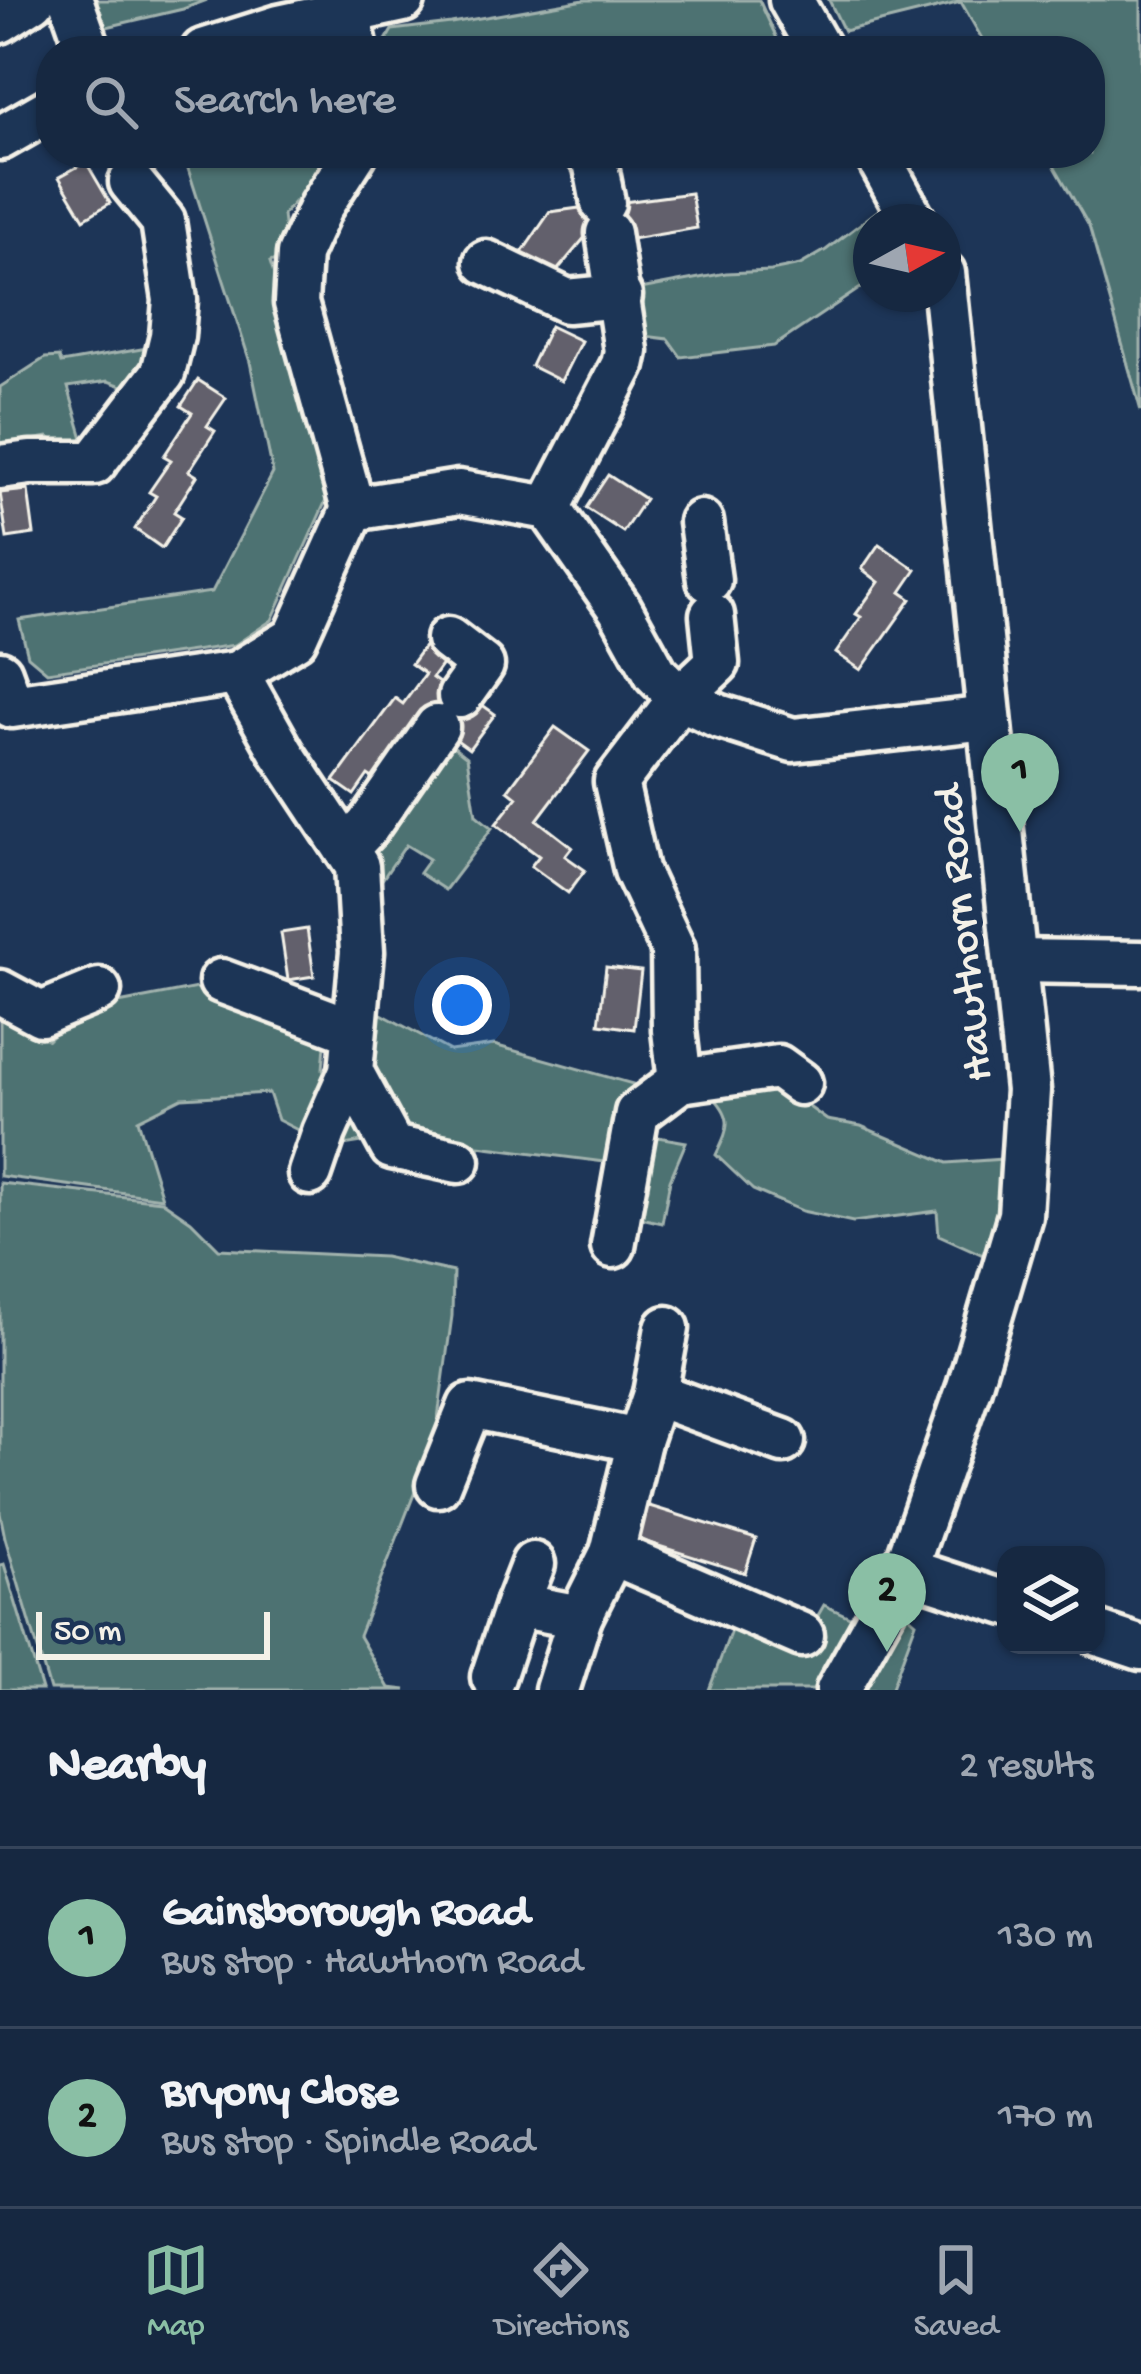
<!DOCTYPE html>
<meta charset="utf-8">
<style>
:root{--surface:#162841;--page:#1f3048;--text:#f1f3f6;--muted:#9ea6b1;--line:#35445a;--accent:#8abfa5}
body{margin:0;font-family:"Gochi Hand",sans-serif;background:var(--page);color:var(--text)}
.controls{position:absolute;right:36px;bottom:36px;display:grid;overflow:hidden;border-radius:24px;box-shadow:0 3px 9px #0004}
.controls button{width:108px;height:108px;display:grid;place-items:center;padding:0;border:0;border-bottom:3px solid var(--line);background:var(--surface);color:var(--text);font:60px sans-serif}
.compass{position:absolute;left:853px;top:204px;width:108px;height:108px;border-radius:50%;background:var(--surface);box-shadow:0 3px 9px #0004;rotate:82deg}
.scale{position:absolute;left:36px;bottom:30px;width:234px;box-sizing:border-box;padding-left:12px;border:6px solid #f4f1e8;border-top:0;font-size:33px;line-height:42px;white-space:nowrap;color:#f4f1e8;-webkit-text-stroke:9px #1d3557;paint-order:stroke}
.you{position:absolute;left:462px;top:1005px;width:42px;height:42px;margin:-30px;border:9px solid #fff;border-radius:50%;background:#1a73e8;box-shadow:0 0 0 18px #1a73e833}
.badge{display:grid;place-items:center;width:78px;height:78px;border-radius:50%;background:var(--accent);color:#111;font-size:39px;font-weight:700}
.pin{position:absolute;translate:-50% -99px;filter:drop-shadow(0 3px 6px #0008)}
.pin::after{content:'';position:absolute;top:63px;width:42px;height:36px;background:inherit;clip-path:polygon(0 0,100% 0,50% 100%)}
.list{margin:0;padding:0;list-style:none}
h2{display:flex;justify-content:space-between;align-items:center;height:156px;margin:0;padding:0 48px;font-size:51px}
h2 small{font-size:39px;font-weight:400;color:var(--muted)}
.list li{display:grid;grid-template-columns:78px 1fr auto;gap:36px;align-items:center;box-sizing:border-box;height:180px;padding:0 48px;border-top:3px solid var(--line)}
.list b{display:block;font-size:45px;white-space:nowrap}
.list p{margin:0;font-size:39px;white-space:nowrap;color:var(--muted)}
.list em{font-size:39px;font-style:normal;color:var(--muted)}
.icon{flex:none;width:66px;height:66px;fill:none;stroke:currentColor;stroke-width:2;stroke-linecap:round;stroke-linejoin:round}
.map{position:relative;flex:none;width:1141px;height:1690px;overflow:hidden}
.search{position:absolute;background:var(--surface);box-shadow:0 3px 9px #0004;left:36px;right:36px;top:36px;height:132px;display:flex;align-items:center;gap:30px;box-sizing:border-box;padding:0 42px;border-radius:48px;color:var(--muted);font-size:45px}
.sheet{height:516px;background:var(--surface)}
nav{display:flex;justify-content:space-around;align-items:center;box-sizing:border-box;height:168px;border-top:3px solid var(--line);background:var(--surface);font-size:33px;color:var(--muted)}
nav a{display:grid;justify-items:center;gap:6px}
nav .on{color:var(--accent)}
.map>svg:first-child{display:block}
.green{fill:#4e7272;stroke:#a1b2ad;stroke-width:3}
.building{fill:#62616c;stroke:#f4f1e8;stroke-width:3}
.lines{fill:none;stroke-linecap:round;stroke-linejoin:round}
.minor-casing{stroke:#f4f1e8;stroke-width:51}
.minor{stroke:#1d3557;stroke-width:42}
.labels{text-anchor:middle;stroke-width:12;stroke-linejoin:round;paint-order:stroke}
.street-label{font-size:45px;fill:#f4f1e8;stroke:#1d3557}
</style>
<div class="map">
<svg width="1141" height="1690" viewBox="0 0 1141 1690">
<rect width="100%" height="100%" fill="#1d3557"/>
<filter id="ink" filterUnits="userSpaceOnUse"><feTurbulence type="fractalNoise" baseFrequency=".00833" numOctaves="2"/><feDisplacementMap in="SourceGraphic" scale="24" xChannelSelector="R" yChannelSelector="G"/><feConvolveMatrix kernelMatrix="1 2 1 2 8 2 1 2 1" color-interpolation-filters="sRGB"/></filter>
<g filter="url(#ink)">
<!-- green -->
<g class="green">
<path d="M 82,0 L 207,0 L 183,9 L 94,30 Z"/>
<path d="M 584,0 L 759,0 L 783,51 L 384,51 L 385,42 L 392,30 L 451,23 Z"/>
<path d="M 829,0 L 1141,0 L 1141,411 L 1089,226 L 1047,153 L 1090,153 L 1090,51 L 989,51 L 961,2 L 844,31 Z"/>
<path d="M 183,153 L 340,153 L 325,185 L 295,201 L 283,215 L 286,242 L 280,258 L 270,262 L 287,315 L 328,496 L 272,620 L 235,645 L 47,672 L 28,656 L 19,620 L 212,592 L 273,473 L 250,362 Z"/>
<path d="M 880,209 L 887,222 L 871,222 L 871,281 L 774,346 L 681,357 L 668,339 L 636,335 L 635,290 L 726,273 L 771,271 L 800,265 L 826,250 Z"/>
<path d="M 153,347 L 155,354 L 125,387 L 108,381 L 68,387 L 85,445 L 74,450 L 48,437 L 0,446 L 0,387 L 45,358 L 59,357 L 61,363 Z"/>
<path d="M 449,743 L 467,757 L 476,815 L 492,828 L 445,890 L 419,873 L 429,859 L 406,845 L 377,887 L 368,852 Z"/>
<path d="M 207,986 L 326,1033 L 323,1069 L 335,1084 L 369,1055 L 376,1011 L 450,1051 L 494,1045 L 633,1084 L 627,1124 L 641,1134 L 686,1142 L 670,1180 L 662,1223 L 633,1216 L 636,1166 L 400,1136 L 331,1147 L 278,1120 L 269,1093 L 182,1098 L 138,1120 L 162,1198 L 0,1176 L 0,1014 L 10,1009 L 48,1040 L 77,1011 Z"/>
<path d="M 780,1086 L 827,1120 L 861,1126 L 947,1163 L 1004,1159 L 990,1258 L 939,1235 L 937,1211 L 853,1222 L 802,1211 L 753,1190 L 716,1155 C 731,1124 733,1117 708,1091 Z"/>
<path d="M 0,1183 L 162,1201 L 191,1221 L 219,1249 L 384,1257 L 453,1272 L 452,1316 L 435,1440 L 359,1636 L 389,1688 L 406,1690 L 50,1690 L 5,1538 L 0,1513 Z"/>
<path d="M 4,1564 L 42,1690 L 0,1690 L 0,1565 Z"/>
<path d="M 824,1605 L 858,1621 L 823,1690 L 709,1690 L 733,1625 L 802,1643 Z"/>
<path d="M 907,1614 L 916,1622 L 891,1690 L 849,1690 L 893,1621 Z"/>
</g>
<!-- building -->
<g class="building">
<path d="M 86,162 L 110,203 L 84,219 L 59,177 Z"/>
<path d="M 691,193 L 697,228 L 620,241 L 618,230 L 587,235 L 550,279 L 519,257 L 550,212 Z"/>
<path d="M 550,326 L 581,341 L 561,381 L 531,366 Z"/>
<path d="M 198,380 L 226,398 L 207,426 L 215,431 L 189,471 L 197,476 L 174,512 L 182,517 L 162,548 L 135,529 L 156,496 L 149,492 L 171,460 L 164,456 L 192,413 L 181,406 Z"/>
<path d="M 608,475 L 645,499 L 623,532 L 586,508 Z"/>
<path d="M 28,490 L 34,534 L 7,538 L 0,493 Z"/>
<path d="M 879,544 L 916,570 L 901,592 L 911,599 L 861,670 L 836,653 L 861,617 L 856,614 L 879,582 L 862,569 Z"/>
<path d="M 428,641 L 448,656 L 432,678 L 469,705 L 474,699 L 495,714 L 469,749 L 431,721 L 383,785 L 368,775 L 354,795 L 334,781 L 395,698 L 403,704 L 425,674 L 411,664 Z"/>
<path d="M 555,727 L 589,751 L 537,820 L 572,847 L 565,856 L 585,870 L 568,893 L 531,866 L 539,856 L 496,824 L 517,797 L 508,790 Z"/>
<path d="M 307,929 L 314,976 L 288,980 L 281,933 Z"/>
<path d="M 606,967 L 641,971 L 634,1029 L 599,1024 Z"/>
<path d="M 643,1504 L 756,1539 L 745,1573 L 633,1538 Z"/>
</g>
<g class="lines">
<defs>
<g id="minor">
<path d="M 71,0 L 89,51"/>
<path d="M 791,0 L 820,51"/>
<path d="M 348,10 L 356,51"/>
<path d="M 0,21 L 33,0"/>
<path d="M 203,51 L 279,27 L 403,0"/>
<path d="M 0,138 L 51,109"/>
<path d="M 355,153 L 321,206 L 299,254 L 296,303 L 353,509 L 459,492 L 549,508 L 620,609 L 656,674 L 680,698 L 718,716 L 793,740 L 988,718"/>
<path d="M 587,153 L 594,156 L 603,203"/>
<path d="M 876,153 L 914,222"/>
<path d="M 486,262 L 567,301 L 620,296"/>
<path d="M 0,467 L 30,463 L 94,463 L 163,373 L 172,336 L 175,300 L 163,221 L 131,182"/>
<path d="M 549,508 L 623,365 L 626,351 L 608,233"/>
<path d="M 701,522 L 709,580"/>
<path d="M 448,639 L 482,665 L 460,696"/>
<path d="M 0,673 L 12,706 L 237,673 L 295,638 L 353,509"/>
<path d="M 237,673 L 282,753 L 357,866 L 362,952 L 351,1071 L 324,1132 L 310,1173"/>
<path d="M 346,849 L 368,826 L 437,727"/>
<path d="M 1015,961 L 1141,963"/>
<path d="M 221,981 L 354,1031"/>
<path d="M 0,992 L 41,1014 L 99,990"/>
<path d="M 351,1071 L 392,1147 L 458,1161"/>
<path d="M 680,1081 L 674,1030 L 673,949 L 636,870 L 616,782 L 680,698 L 717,663 L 712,615"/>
<path d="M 613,1246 L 637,1113 L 680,1081 L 778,1067 L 800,1083"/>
<path d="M 655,1394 L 783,1441"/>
<path d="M 438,1485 L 470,1406 L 639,1441"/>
<path d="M 612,1553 L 802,1635"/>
<path d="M 533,1564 L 517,1605 L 580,1617"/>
<path d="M 905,1570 L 1006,1603"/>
<path d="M 1096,1633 L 1141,1648"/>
<path d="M 493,1677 L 517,1605"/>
<path d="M 557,1690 L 580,1617 L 612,1553 L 639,1441 L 655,1394 L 667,1328"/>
<path d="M 838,1690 L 905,1570 L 969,1387 L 1020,1215 L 1028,1090 L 943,273"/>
</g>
</defs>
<!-- minor casing -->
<use href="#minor" class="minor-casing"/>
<!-- minor -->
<use href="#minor" class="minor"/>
</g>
</g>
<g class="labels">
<!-- street labels -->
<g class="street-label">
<text transform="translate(959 934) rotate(-96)" y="16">Hawthorn Road</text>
</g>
</g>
</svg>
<div class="controls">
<button><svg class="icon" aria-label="layers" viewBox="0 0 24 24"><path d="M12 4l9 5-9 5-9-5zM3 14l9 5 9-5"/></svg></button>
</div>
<svg class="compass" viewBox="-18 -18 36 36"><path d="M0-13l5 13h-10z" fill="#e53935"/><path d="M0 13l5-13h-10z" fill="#9ea6b1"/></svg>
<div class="scale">50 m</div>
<div class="you"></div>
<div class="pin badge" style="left:1020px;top:832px">1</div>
<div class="pin badge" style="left:887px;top:1652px">2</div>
<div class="search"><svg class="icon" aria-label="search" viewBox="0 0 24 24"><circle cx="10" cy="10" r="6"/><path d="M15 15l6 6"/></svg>Search here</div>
</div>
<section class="sheet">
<h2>Nearby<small>2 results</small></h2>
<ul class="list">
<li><span class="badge">1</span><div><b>Gainsborough Road</b><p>Bus stop · Hawthorn Road</p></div><em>130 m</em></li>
<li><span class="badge">2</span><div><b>Bryony Close</b><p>Bus stop · Spindle Road</p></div><em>170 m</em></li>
</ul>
</section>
<nav>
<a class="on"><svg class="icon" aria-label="map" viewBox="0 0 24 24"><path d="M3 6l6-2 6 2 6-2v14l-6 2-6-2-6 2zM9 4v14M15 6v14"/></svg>Map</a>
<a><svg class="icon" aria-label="directions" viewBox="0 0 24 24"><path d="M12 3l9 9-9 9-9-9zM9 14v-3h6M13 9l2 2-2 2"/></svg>Directions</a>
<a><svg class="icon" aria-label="saved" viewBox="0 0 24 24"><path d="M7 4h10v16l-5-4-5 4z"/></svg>Saved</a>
</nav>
